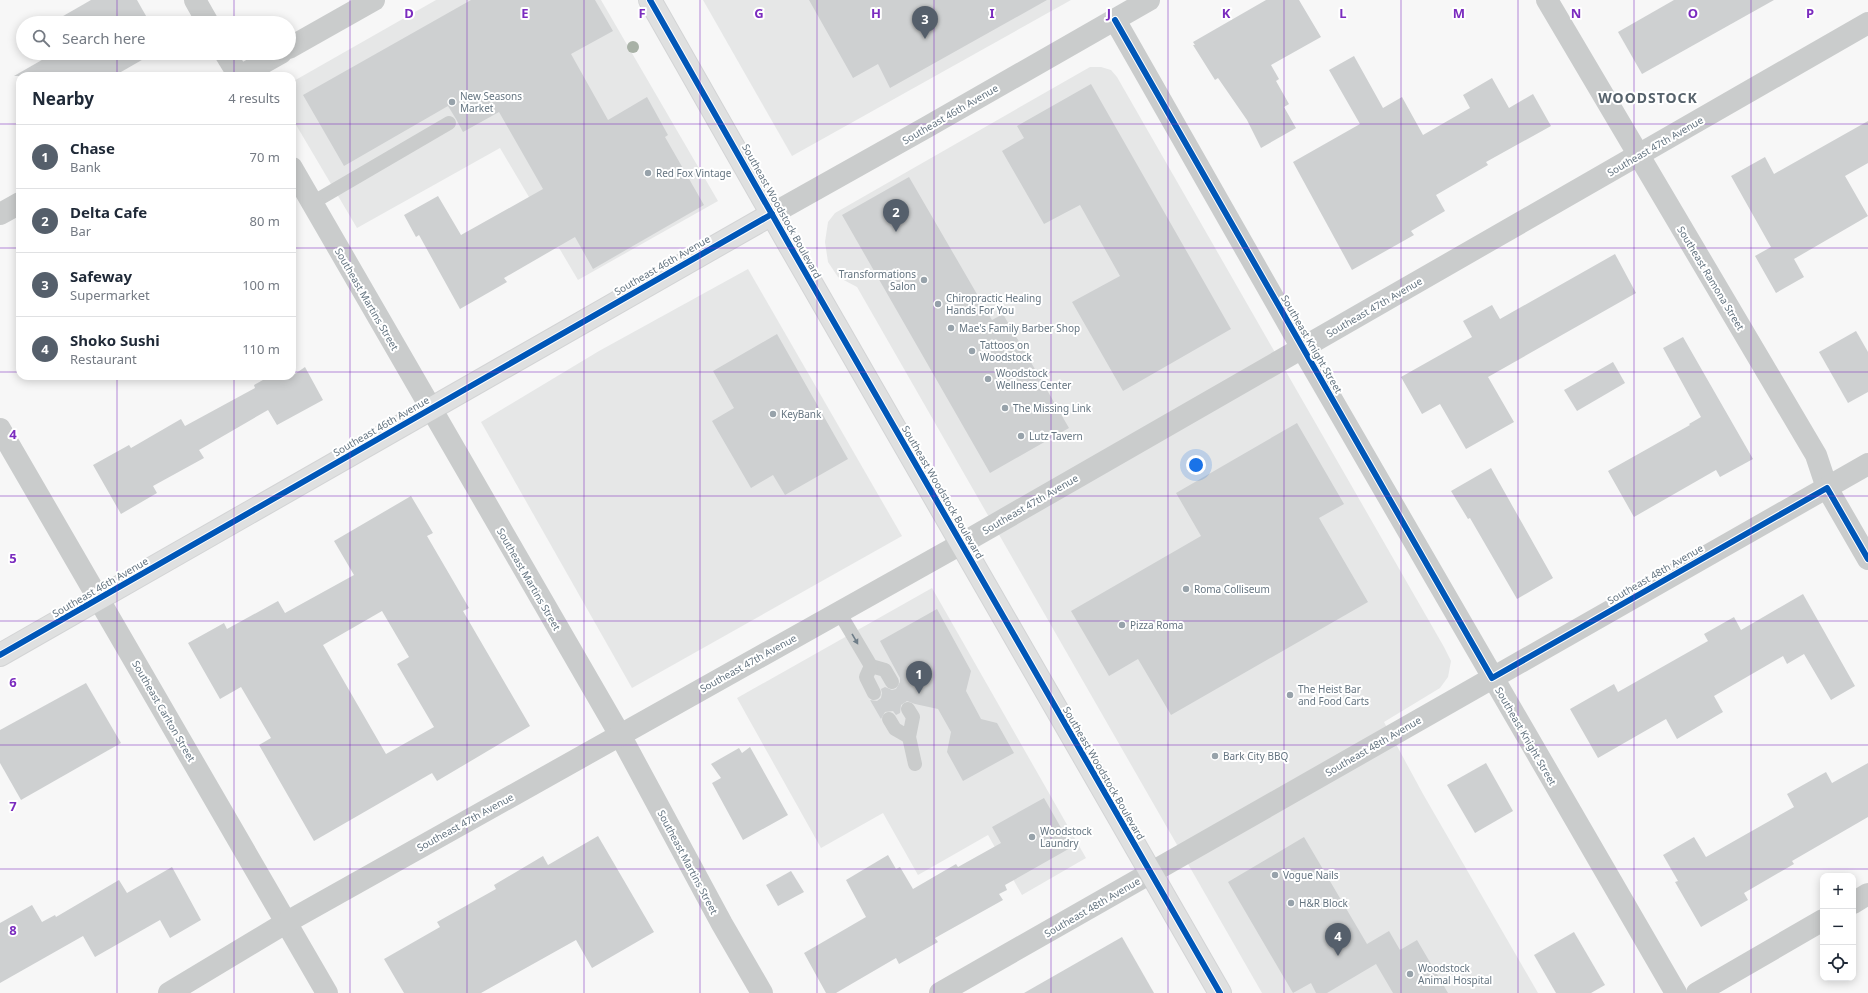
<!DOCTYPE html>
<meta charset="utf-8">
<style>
:root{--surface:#fff;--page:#f2f2f3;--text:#1f2937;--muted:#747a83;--line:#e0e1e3;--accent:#555f6b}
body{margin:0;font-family:"Noto Sans",sans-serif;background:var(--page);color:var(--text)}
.controls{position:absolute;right:12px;bottom:12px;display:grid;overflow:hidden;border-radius:8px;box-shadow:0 2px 10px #0003}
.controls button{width:36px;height:36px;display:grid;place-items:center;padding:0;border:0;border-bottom:1px solid var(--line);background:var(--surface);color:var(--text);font:20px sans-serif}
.you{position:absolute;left:1196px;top:465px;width:14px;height:14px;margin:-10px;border:3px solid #fff;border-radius:50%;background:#1a73e8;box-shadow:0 0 0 6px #1a73e833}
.badge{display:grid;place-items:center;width:26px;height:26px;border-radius:50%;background:var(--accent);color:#fff;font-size:13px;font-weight:700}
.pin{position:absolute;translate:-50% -33px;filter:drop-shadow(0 1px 2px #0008)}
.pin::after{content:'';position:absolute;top:21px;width:14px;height:12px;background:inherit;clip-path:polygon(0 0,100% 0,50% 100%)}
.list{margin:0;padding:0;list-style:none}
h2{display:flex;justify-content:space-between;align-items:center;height:52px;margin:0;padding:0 16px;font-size:17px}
h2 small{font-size:13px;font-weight:400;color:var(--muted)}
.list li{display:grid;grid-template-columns:26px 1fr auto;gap:12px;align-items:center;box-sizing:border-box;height:64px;padding:0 16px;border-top:1px solid var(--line)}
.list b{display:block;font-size:15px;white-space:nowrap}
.list p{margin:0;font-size:13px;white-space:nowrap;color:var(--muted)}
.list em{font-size:13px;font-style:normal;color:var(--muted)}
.icon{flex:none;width:22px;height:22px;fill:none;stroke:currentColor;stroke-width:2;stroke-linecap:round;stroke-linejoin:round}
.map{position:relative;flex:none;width:1868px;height:993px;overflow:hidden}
.search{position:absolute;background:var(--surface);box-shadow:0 2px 10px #0003;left:16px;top:16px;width:280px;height:44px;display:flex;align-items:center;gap:10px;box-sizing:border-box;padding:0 14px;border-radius:22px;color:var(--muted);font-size:15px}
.panel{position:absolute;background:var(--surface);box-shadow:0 2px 10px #0003;left:16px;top:72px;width:280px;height:308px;border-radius:12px}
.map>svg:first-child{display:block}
.built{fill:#e6e7e7}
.building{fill:#ced0d1;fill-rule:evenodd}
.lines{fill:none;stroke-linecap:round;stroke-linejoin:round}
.secondary-casing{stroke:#d3d4d5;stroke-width:24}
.lane{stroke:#cacccc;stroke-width:14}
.street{stroke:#cacccc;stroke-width:22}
.secondary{stroke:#dfe0e0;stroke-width:22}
.cycleway-casing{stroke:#fff;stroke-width:8}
.cycleway{stroke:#0057b8;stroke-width:6}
.tree{fill:#a8b1a6}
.oneway{fill:#6e7d88}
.grid{fill:none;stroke:#7b2cbf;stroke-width:1;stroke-opacity:0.55}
.poi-dot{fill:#97a2aa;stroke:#fff;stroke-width:1.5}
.labels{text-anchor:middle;stroke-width:4;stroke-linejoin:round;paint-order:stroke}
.poi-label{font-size:10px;fill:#647480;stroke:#fff;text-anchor:start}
.street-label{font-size:10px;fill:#647480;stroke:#fff}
.district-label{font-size:14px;font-weight:bold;letter-spacing:1px;fill:#56626b;stroke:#fff}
.grid-label{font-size:13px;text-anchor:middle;font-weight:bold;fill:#7b2cbf;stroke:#fff;stroke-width:4;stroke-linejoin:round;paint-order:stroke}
</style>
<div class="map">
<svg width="1868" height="993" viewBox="0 0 1868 993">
<rect width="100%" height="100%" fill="#f7f7f7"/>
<!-- built -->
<g class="built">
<path d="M 436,0 L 601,0 L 718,201 L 578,280 L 500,148 L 357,228 L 292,118 L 292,82 Z"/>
<path d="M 703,0 L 1071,0 L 792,156 Z"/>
<path d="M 1090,67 L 1101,67 L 1111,70 L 1117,77 L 1444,647 L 1451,661 L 1448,677 L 1440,688 L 1384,722 L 1423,794 L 1538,993 L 1262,993 L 857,287 L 838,277 L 828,262 L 825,242 L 828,222 L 835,213 Z"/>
<path d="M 748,269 L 902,536 L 632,688 L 481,422 L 599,351 Z"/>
<path d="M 932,588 L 1086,858 L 1022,895 L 988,835 L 918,875 L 883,813 L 821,848 L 737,698 Z"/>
</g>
<!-- building -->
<g class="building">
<path d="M 91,0 L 137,0 L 150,23 L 51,23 Z"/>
<path d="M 471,0 L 595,0 L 613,31 L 571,54 L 608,120 L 647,97 L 668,135 L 665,137 L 704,205 L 593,269 L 575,237 L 504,278 L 507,282 L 460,309 L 419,235 L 416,237 L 404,215 L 438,196 L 461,235 L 543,189 L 499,112 L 463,132 L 456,119 L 448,106 L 344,166 L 303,95 Z"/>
<path d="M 809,0 L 1047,0 L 890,88 L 878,64 L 853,78 Z"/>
<path d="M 1266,0 L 1299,0 L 1321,37 L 1271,65 L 1279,79 L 1276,81 L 1289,104 L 1284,107 L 1296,128 L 1261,148 L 1247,120 L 1218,78 L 1215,80 L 1193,45 L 1195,45 L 1193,42 Z"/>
<path d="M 1674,0 L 1774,0 L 1642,74 L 1618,32 Z"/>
<path d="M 54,53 L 154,53 L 114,76 L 14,76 Z"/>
<path d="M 1354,56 L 1383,108 L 1402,97 L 1423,135 L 1470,108 L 1463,95 L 1492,78 L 1509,108 L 1533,94 L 1551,126 L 1486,162 L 1488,165 L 1436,195 L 1445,211 L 1411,231 L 1414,235 L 1352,270 L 1293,162 L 1360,124 L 1329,70 Z"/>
<path d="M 1091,84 L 1231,329 L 1123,391 L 1072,302 L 1120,276 L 1080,205 L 1044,224 L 1002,151 L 1024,138 L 1017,126 Z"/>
<path d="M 1868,121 L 1868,163 L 1845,176 L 1868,216 L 1794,259 L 1804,277 L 1776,293 L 1755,256 L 1771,247 L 1731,176 L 1765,157 L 1774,174 Z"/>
<path d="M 909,177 L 992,320 L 1003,314 L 1069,428 L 990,473 L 842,215 Z"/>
<path d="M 1615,254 L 1636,293 L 1488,377 L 1514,422 L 1466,449 L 1440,404 L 1422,414 L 1401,377 L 1472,337 L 1463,321 L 1492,305 L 1500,319 Z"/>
<path d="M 1856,331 L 1868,352 L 1868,392 L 1848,403 L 1819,352 Z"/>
<path d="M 777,334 L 848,459 L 785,495 L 773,475 L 751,488 L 712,421 L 734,408 L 713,371 Z"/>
<path d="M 1683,337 L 1753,459 L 1720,477 L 1716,470 L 1634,517 L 1608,471 L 1690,425 L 1689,424 L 1701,417 L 1663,348 Z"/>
<path d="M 1613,362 L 1625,383 L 1577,411 L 1564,390 Z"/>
<path d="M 305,367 L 323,400 L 277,425 L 268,410 L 199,450 L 204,458 L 153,486 L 157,493 L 121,514 L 93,465 L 129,445 L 131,448 L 181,419 L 185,426 L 255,388 L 254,385 L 270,376 L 292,376 Z"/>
<path d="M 1297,423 L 1344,504 L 1319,518 L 1368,602 L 1171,715 L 1138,659 L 1109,676 L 1071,611 L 1201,536 L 1176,493 Z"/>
<path d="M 1491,468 L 1553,578 L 1517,599 L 1470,518 L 1468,519 L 1451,491 Z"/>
<path d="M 411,496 L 433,533 L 427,536 L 469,608 L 463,611 L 530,726 L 437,781 L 432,773 L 314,841 L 259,745 L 271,738 L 241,687 L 220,699 L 188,643 L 224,623 L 227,629 L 278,601 L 285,613 L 354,575 L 334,541 ZM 382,611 L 409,657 L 397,664 L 434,727 L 386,754 L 323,645 Z"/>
<path d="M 1803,594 L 1855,686 L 1831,700 L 1804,654 L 1787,664 L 1783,656 L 1714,696 L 1723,712 L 1677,739 L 1666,719 L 1598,758 L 1570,709 L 1614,684 L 1618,692 L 1708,641 L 1704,634 L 1734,617 L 1741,630 Z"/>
<path d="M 937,609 L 971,671 L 966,691 L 981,719 L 997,723 L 1014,753 L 963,781 L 947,752 L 951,732 L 938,709 L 915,704 L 907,701 L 901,705 L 900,713 L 896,715 L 893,711 L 885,712 L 881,719 L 870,700 L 877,701 L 881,698 L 882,693 L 881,689 L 885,687 L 892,690 L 896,689 L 900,682 L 900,678 L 880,641 Z"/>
<path d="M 86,683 L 121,743 L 21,800 L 0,763 L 0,730 Z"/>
<path d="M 750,747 L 788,815 L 743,840 L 712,783 L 721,778 L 711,764 L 739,748 L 742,753 Z"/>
<path d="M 1486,763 L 1513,811 L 1475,833 L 1447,785 Z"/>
<path d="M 1868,763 L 1868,817 L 1792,861 L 1794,864 L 1744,893 L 1748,900 L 1701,927 L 1675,882 L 1678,881 L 1663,855 L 1694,837 L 1706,857 L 1794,807 L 1787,794 L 1826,772 L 1832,783 Z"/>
<path d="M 1044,798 L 1072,847 L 1005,885 L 1007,890 L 999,894 L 1003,900 L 935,938 L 938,942 L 899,964 L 896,958 L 836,993 L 826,993 L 804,953 L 866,917 L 846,880 L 888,855 L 896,869 L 900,867 L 913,889 L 956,864 L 958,867 L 1001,843 L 992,827 Z"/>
<path d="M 598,836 L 654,932 L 592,968 L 576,940 L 481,993 L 404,993 L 384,959 L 440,927 L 437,922 L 496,889 L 494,885 L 543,856 L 548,865 Z"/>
<path d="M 1304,837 L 1367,944 L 1389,931 L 1400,950 L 1417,940 L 1448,993 L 1393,993 L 1376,964 L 1327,993 L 1316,993 L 1311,983 L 1293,993 L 1228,882 Z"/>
<path d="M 172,867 L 201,920 L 170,938 L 160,920 L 95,957 L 83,936 L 0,983 L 0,923 L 32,905 L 42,922 L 55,915 L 56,917 L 119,880 L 127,893 Z"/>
<path d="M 791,871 L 804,892 L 778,906 L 766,885 Z"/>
<path d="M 1574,932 L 1605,985 L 1591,993 L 1556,993 L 1534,955 Z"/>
<path d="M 1122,937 L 1154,993 L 1024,993 Z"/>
</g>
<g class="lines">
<defs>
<g id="secondary">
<path d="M 650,0 L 790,246 L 1220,993"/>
<path d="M 0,655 L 772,214"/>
</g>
</defs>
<!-- secondary casing -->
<use href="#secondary" class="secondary-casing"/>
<!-- lane -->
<g class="lane">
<path d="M 312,203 L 449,123"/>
<path d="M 839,612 L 871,666 L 885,670 L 892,682"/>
<path d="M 871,666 L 866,677 L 874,693"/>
<path d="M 908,709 L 913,717 L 909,737 L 915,764"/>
<path d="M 889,719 L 895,729 L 909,737"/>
</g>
<!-- street -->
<g class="street">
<path d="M 195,0 L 208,23"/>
<path d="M 1547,0 L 1816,455 L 1827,488 L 1868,559"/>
<path d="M 1115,20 L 1302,348 L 1676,993"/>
<path d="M 289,48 L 374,0"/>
<path d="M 225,53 L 239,76"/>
<path d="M 240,76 L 281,53"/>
<path d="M 292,168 L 620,735 L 722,924 L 762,993"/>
<path d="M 0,214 L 20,203"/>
<path d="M 772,214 L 927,127 L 1149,0"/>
<path d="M 0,429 L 327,993"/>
<path d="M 1853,903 L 1868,894"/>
<path d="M 169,993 L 287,922 L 961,544 L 1868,23"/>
<path d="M 940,993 L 1868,464"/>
<path d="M 1697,993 L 1823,920"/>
</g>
<!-- secondary -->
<use href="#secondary" class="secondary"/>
<defs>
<g id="cycleway">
<path d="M 650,0 L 790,246 L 1220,993"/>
<path d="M 1115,20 L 1492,678 L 1827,488 L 1868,559"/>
<path d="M 0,655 L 772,214"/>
</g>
</defs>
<!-- cycleway casing -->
<use href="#cycleway" class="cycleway-casing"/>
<!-- cycleway -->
<use href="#cycleway" class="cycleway"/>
</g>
<!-- trees -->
<circle class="tree" cx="633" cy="47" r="6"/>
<!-- one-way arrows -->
<defs><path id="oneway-solid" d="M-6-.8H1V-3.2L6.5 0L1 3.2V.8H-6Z"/></defs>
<use class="oneway" href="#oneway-solid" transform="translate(855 639) rotate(60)"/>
<!-- grid -->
<path class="grid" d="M 117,0 L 117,23M 234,0 L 234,23M 350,0 L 350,993M 467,0 L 467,993M 584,0 L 584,993M 700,0 L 700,993M 817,0 L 817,993M 934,0 L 934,993M 1051,0 L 1051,993M 1168,0 L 1168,993M 1284,0 L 1284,993M 1401,0 L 1401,993M 1518,0 L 1518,993M 1634,0 L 1634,993M 1751,0 L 1751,993M 117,53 L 117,76M 234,53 L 234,76M 0,124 L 20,124M 292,124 L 1868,124M 0,248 L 20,248M 292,248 L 1868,248M 0,372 L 20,372M 292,372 L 1868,372M 117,376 L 117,993M 234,376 L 234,993M 0,496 L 1868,496M 0,621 L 1868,621M 0,745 L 1868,745M 0,869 L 1868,869"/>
<!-- markers -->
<g class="poi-dot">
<circle cx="452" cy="102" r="4"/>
<circle cx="648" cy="173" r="4"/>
<circle cx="924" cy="280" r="4"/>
<circle cx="938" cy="304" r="4"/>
<circle cx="951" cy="328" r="4"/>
<circle cx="972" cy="351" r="4"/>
<circle cx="988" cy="379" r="4"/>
<circle cx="1005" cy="408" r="4"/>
<circle cx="773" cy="414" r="4"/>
<circle cx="1021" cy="436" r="4"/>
<circle cx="1186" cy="589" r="4"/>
<circle cx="1122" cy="625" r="4"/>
<circle cx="1290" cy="695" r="4"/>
<circle cx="1215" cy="756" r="4"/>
<circle cx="1032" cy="837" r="4"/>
<circle cx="1275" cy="875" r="4"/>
<circle cx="1291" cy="903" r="4"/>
<circle cx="1410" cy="974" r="4"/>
</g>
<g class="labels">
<!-- poi labels -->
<g class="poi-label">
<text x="460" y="100">New Seasons<tspan x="460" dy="12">Market</tspan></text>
<text x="656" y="177">Red Fox Vintage</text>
<text x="916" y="278" text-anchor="end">Transformations<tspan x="916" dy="12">Salon</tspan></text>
<text x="946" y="302">Chiropractic Healing<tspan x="946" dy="12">Hands For You</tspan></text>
<text x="959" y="332">Mae's Family Barber Shop</text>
<text x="980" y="349">Tattoos on<tspan x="980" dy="12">Woodstock</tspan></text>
<text x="996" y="377">Woodstock<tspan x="996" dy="12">Wellness Center</tspan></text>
<text x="1013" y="412">The Missing Link</text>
<text x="781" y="418">KeyBank</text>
<text x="1029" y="440">Lutz Tavern</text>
<text x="1194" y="593">Roma Colliseum</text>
<text x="1130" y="629">Pizza Roma</text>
<text x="1298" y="693">The Heist Bar<tspan x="1298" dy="12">and Food Carts</tspan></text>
<text x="1223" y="760">Bark City BBQ</text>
<text x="1040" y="835">Woodstock<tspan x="1040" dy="12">Laundry</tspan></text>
<text x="1283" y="879">Vogue Nails</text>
<text x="1299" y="907">H&amp;R Block</text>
<text x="1418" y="972">Woodstock<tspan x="1418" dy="12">Animal Hospital</tspan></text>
</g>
<!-- street labels -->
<g class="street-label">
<text transform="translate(950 114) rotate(-30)" y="4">Southeast 46th Avenue</text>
<text transform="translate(1655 146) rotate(-30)" y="4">Southeast 47th Avenue</text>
<text transform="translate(782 211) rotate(61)" y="4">Southeast Woodstock Boulevard</text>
<text transform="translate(662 265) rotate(-30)" y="4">Southeast 46th Avenue</text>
<text transform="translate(1711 278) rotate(59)" y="4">Southeast Ramona Street</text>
<text transform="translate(367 299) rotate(60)" y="4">Southeast Martins Street</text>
<text transform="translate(1374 307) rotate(-30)" y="4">Southeast 47th Avenue</text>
<text transform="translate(1312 344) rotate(60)" y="4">Southeast Knight Street</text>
<text transform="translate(381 426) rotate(-30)" y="4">Southeast 46th Avenue</text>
<text transform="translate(943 492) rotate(60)" y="4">Southeast Woodstock Boulevard</text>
<text transform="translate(1030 504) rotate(-30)" y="4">Southeast 47th Avenue</text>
<text transform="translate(1655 574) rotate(-30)" y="4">Southeast 48th Avenue</text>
<text transform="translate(529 579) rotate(60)" y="4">Southeast Martins Street</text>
<text transform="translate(100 587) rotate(-30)" y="4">Southeast 46th Avenue</text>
<text transform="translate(748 663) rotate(-29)" y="4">Southeast 47th Avenue</text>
<text transform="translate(164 711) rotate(60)" y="4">Southeast Carlton Street</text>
<text transform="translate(1526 736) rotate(60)" y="4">Southeast Knight Street</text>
<text transform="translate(1373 746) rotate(-30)" y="4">Southeast 48th Avenue</text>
<text transform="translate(1104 773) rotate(60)" y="4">Southeast Woodstock Boulevard</text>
<text transform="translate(465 822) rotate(-29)" y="4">Southeast 47th Avenue</text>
<text transform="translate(688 862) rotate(62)" y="4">Southeast Martins Street</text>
<text transform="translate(1092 907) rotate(-30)" y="4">Southeast 48th Avenue</text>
</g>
<!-- district labels -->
<g class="district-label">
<text x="1648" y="103">WOODSTOCK</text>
</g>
</g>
<g class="grid-label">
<text x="409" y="18">D</text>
<text x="525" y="18">E</text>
<text x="642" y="18">F</text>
<text x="759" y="18">G</text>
<text x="876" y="18">H</text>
<text x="992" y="18">I</text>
<text x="1109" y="18">J</text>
<text x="1226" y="18">K</text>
<text x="1343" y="18">L</text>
<text x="1459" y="18">M</text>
<text x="1576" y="18">N</text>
<text x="1693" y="18">O</text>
<text x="1810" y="18">P</text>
<text x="13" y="439">4</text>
<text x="13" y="563">5</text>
<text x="13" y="687">6</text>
<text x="13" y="811">7</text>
<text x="13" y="935">8</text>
</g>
</svg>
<div class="controls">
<button>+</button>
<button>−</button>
<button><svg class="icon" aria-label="locate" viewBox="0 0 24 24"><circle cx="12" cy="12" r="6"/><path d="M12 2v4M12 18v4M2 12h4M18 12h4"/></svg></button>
</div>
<div class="you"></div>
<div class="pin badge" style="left:919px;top:694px">1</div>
<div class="pin badge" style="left:896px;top:232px">2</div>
<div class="pin badge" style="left:925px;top:39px">3</div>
<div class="pin badge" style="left:1338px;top:956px">4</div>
<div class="search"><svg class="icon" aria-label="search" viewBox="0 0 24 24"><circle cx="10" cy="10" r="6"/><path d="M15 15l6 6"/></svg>Search here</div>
<section class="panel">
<h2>Nearby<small>4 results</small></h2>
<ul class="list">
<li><span class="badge">1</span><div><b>Chase</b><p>Bank</p></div><em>70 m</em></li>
<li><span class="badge">2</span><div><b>Delta Cafe</b><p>Bar</p></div><em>80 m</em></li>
<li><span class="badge">3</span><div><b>Safeway</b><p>Supermarket</p></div><em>100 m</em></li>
<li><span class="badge">4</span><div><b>Shoko Sushi</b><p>Restaurant</p></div><em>110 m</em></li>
</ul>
</section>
</div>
